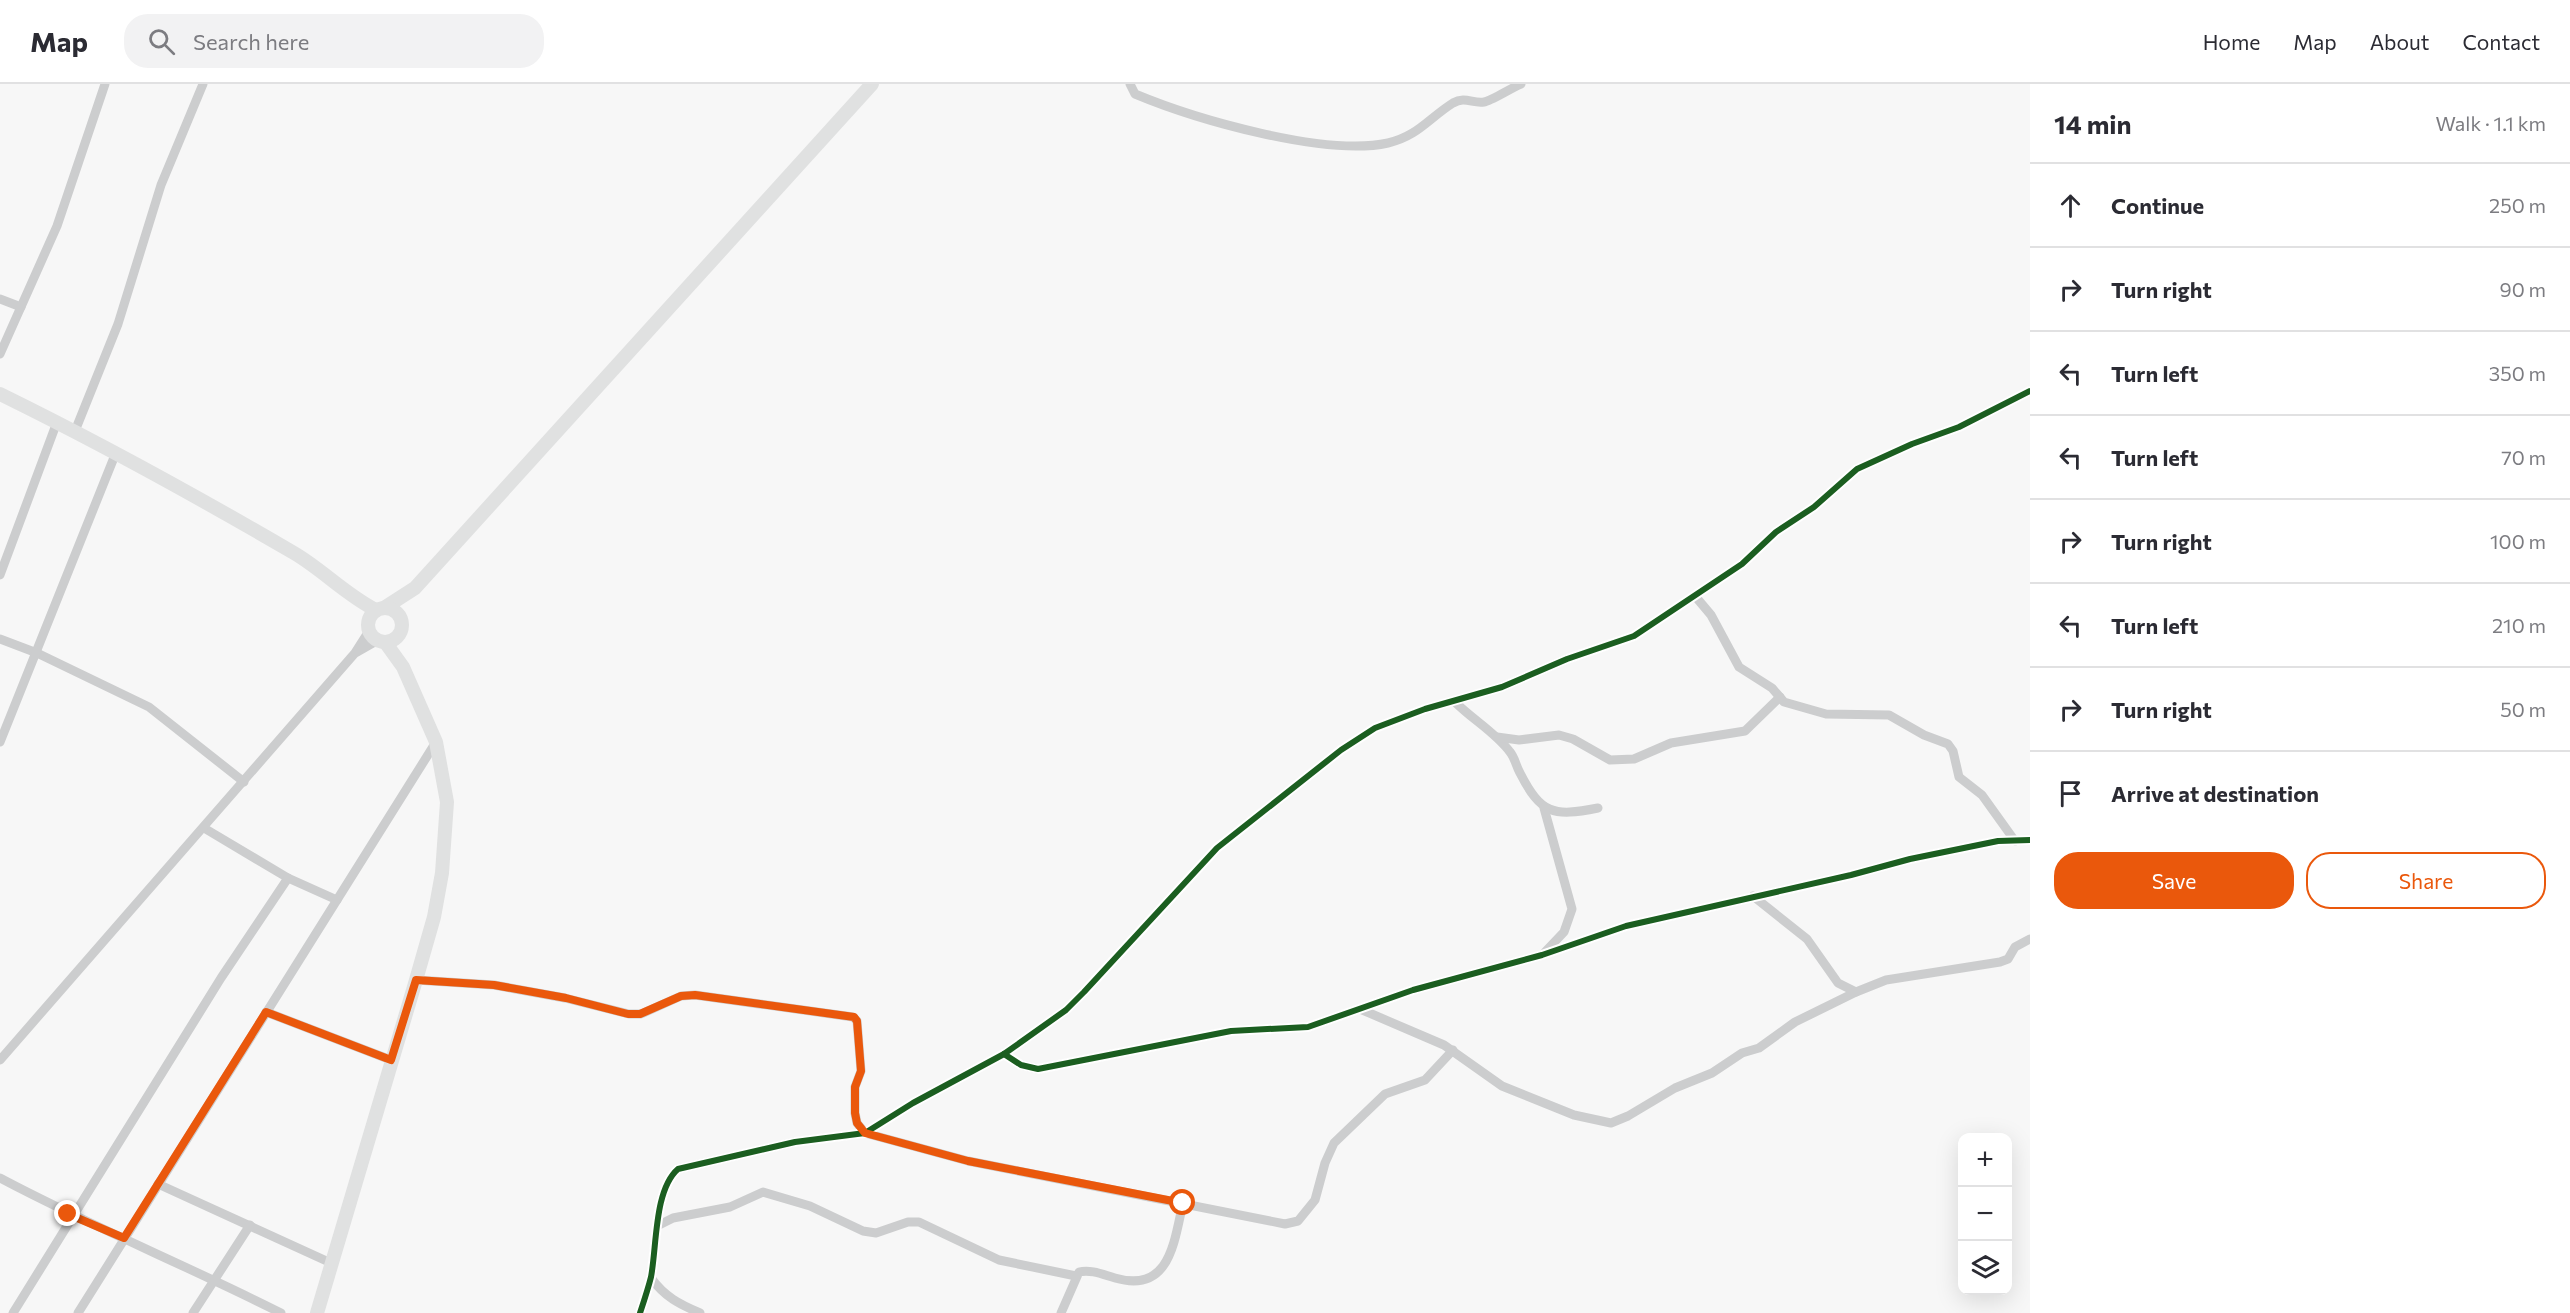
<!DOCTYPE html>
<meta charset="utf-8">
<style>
:root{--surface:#fff;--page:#f2f2f3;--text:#2b2b33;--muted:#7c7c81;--line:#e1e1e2;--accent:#ea580c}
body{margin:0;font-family:Commissioner,sans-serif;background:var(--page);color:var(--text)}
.controls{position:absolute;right:18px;bottom:18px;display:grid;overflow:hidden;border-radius:12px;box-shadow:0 6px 24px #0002}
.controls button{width:54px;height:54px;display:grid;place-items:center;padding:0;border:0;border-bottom:2px solid var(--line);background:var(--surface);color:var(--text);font:30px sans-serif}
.stop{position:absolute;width:18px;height:18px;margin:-14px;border:4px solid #ea580c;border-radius:50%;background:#fff}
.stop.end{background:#ea580c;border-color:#fff;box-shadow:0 2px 6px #0008}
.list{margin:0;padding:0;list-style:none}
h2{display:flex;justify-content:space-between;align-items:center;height:78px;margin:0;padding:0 24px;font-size:26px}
h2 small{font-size:20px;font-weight:400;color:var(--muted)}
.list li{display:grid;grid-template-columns:39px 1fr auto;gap:18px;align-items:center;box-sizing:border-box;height:84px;padding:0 24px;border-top:2px solid var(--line)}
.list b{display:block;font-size:22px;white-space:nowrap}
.list em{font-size:20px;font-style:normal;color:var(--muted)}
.actions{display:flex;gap:12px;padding:18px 24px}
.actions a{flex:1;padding:14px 0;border:2px solid var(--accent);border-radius:24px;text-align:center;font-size:21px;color:var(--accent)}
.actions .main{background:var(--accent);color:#fff}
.icon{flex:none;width:33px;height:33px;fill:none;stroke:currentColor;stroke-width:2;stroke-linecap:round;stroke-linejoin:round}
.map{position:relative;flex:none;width:2030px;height:1229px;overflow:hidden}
header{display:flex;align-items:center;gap:36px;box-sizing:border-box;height:84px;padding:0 30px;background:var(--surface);border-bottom:2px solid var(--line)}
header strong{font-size:28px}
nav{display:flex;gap:33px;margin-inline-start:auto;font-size:21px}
.search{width:420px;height:54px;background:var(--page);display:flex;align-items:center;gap:15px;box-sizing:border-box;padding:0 21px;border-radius:24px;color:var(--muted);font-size:22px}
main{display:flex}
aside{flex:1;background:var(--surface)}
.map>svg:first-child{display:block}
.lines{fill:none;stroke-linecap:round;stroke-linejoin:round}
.minor{stroke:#cccdce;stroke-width:9}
.secondary{stroke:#e0e1e1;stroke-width:14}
.cycleway-casing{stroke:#fff;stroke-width:10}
.cycleway{stroke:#1b5e20;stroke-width:6}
.route{stroke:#ea580c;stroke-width:8}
</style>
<header>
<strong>Map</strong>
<div class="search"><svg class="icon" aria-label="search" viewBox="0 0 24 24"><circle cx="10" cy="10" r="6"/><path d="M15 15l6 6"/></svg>Search here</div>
<nav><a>Home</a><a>Map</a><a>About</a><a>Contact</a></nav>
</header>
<main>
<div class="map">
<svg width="2030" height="1229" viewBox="0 0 2030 1229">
<rect width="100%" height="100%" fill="#f7f7f7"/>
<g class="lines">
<!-- minor -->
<g class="minor">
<path d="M 1130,0 L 1135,10 C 1195,35 1325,73 1388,59 C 1418,52 1429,34 1453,19 C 1465,12 1473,20 1484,18 C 1491,17 1511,4 1521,0"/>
<path d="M 0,215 L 21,223"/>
<path d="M 0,270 L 57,142 L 105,0"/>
<path d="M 75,347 L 118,240 L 161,101 L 203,0"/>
<path d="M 0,491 L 57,338"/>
<path d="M 1695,512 L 1711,531 L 1739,583 L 1772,604 L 1784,618 L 1826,630 L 1889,631 L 1924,651 L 1948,660 L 1953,667 L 1959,693 L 1982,711 L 2015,757"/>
<path d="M 0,555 L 37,569 L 149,623 L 244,698"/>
<path d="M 357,568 L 378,556"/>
<path d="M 1455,618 C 1473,636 1495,648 1510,668 C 1515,674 1516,682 1520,689 C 1541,730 1553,733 1598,724"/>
<path d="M 1497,653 L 1519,656 L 1559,651 L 1573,655 L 1610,676 L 1634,675 L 1671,659 L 1745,647 L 1780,613"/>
<path d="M 0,658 L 115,371"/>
<path d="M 1544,724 L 1572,825 L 1564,848 L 1545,868"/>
<path d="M 204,744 L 288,794 L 337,816"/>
<path d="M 1753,812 L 1807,855 L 1838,899 L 1856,908"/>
<path d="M 416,896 L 494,901 L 565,914 L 629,930 L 641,930 L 681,912 L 695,911 L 853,933 L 857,937 L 861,987 L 855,1003 L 855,1029 L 857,1039 L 865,1049 L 968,1077 L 1285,1140 L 1298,1137 L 1315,1116 L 1325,1079 L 1334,1059 L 1385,1010 L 1425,996 L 1453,966"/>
<path d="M 1360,925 L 1444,961 L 1502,1002 L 1574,1031 L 1611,1039 L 1628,1032 L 1675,1004 L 1712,989 L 1742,969 L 1759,964 L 1795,938 L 1856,908 L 1886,896 L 2000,878 L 2008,875 L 2015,863 L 2030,855"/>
<path d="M 266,928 L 391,976"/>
<path d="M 1004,970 L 1021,981 L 1038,985 L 1231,947 L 1308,943 L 1413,906 L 1542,871 L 1626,842 L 1851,791 L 1910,775 L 1998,757 L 2030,756"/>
<path d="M 0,976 L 355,569 L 369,547"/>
<path d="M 0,1094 C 92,1143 188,1182 281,1229"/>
<path d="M 158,1100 L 331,1179"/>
<path d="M 659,1141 L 673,1134 L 730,1123 L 763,1108 L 810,1122 L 863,1147 L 876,1149 L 908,1138 L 919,1138 L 999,1176 L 1076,1192"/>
<path d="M 651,1194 C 665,1213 679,1220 700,1229"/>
<path d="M 13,1229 L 221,894 L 288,794"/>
<path d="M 78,1229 L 436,658"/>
<path d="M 193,1229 L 250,1141"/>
<path d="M 640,1229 C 644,1217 648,1205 651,1193 C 657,1162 654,1106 678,1085 L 795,1058 L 865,1049 L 913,1019 L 1004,970 L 1066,926 L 1084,908 L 1217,764 L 1341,666 L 1375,644 L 1425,625 L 1502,603 L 1567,575 L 1634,552 L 1742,480 L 1776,448 L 1814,423 L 1857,385 L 1912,360 L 1959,343 L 2030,307"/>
<path d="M 1061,1229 L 1079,1188 C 1091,1185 1104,1191 1115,1194 C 1170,1210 1174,1158 1183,1119"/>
</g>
<!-- secondary -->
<g class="secondary">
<path d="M 0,310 C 100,359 198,413 294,469 C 323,486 346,511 376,526"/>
<path d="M 384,524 L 415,504 L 872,0"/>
<circle cx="385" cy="541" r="17"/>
<path d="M 317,1229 L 416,896 L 434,833 L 442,789 L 447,718 L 436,658 L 403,583 L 385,558"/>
</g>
<defs>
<g id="cycleway">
<path d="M 1004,970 L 1021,981 L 1038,985 L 1231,947 L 1308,943 L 1413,906 L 1542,871 L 1626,842 L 1851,791 L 1910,775 L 1998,757 L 2030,756"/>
<path d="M 640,1229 C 644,1217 648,1205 651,1193 C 657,1162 654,1106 678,1085 L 795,1058 L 865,1049 L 913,1019 L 1004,970 L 1066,926 L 1084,908 L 1217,764 L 1341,666 L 1375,644 L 1425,625 L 1502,603 L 1567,575 L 1634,552 L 1742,480 L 1776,448 L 1814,423 L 1857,385 L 1912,360 L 1959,343 L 2030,307"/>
</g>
</defs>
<!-- cycleway casing -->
<use href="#cycleway" class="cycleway-casing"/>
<!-- cycleway -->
<use href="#cycleway" class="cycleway"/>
</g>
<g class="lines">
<!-- route -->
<path class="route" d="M 68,1130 L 124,1154 L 266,928 L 391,976 L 416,896 L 494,901 L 566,914 L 628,930 L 640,930 L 681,912 L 695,911 L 854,933 L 857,937 L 861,987 L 855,1003 L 855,1029 L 857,1039 L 865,1049 L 968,1077 L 1183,1119"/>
</g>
</svg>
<div class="controls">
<button>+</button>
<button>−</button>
<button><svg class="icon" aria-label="layers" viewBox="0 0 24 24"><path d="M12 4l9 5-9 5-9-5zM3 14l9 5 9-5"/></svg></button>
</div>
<div class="stop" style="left:1183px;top:1119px"></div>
<div class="stop end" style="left:68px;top:1130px"></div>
</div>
<aside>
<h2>14 min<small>Walk · 1.1 km</small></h2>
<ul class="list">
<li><svg class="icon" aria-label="ahead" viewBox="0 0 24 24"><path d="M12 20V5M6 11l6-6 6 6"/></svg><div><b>Continue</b></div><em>250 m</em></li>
<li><svg class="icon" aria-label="right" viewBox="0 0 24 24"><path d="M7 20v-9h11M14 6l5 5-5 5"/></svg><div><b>Turn right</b></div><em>90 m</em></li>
<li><svg class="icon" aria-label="left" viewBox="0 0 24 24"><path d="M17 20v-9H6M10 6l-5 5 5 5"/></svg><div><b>Turn left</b></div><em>350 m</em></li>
<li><svg class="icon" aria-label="left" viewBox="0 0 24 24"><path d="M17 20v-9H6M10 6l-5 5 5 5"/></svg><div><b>Turn left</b></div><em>70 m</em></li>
<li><svg class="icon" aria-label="right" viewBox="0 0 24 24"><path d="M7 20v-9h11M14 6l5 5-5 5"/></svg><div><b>Turn right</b></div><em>100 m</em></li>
<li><svg class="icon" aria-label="left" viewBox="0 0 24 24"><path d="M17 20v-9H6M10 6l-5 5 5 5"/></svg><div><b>Turn left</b></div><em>210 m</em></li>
<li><svg class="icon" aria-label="right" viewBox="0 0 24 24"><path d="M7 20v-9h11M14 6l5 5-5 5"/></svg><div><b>Turn right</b></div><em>50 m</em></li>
<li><svg class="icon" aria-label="arrive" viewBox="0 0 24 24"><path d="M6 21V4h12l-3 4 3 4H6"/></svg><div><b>Arrive at destination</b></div></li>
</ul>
<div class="actions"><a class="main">Save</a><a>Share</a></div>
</aside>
</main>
